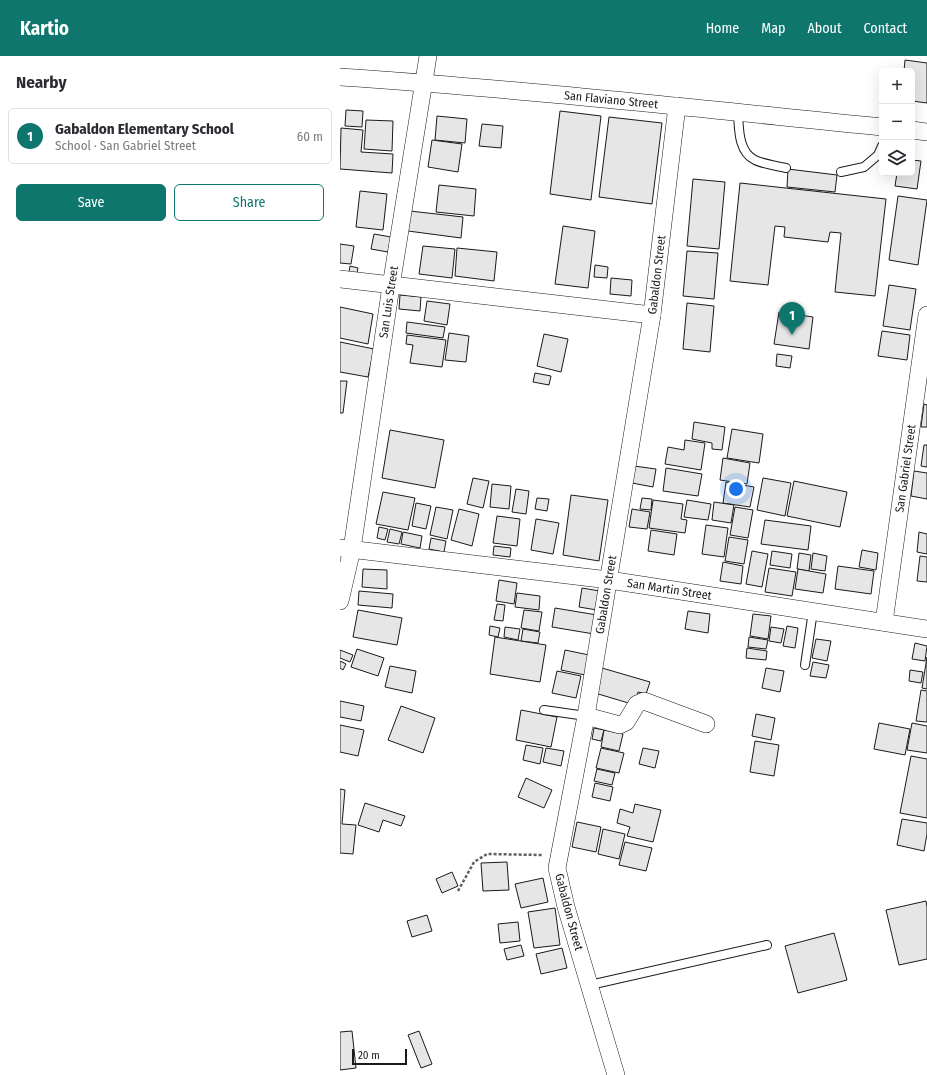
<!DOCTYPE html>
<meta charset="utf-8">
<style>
:root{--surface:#fff;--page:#f7f7f7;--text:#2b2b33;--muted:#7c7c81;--line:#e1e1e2;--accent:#0f766e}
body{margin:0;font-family:"Fira Sans Condensed",sans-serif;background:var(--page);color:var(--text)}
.controls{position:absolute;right:12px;top:12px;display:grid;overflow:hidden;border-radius:6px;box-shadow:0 4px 16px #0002}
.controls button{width:36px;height:36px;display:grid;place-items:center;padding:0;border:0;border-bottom:1px solid var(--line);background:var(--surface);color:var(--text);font:20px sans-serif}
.scale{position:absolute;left:12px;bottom:10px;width:55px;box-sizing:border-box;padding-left:4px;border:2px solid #1a1a1a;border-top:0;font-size:11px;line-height:14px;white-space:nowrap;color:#1a1a1a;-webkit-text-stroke:3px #fff;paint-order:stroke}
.you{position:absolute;left:396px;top:433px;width:14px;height:14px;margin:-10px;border:3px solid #fff;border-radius:50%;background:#1a73e8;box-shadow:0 0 0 6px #1a73e833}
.badge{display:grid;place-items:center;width:26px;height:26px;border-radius:50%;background:var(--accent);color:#fff;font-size:13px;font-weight:700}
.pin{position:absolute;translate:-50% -33px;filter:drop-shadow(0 1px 2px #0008)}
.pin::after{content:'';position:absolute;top:21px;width:14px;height:12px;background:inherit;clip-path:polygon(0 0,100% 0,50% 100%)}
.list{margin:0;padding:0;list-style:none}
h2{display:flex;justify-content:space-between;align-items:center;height:52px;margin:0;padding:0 16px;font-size:17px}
h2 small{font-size:13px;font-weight:400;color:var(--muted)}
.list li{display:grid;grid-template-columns:26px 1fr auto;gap:12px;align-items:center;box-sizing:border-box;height:56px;margin:0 8px 8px;padding:0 8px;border:1px solid var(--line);border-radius:6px}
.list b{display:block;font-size:15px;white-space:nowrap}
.list p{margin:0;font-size:13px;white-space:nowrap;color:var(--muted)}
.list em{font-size:13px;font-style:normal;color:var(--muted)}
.actions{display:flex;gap:8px;padding:12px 16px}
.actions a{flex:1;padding:9px 0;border:1px solid var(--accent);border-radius:6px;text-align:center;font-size:14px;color:var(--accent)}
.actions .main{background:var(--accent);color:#fff}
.icon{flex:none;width:22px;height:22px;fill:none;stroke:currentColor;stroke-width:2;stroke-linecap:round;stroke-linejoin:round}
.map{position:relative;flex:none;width:587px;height:1019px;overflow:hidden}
header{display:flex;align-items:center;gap:24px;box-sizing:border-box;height:56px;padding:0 20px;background:var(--accent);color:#fff}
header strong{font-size:19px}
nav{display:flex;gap:22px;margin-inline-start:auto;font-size:14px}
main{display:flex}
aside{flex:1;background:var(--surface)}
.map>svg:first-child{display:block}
.building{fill:#e6e6e6;stroke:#1a1a1a}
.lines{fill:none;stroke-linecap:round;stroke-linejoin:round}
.lane-casing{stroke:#1a1a1a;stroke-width:10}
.street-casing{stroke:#1a1a1a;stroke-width:18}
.path{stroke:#5f5f5f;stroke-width:2.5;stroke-dasharray:3 2;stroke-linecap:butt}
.lane{stroke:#fff;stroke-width:8}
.street{stroke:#fff;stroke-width:17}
.labels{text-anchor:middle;stroke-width:3;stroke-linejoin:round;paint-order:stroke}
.street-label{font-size:12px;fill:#1a1a1a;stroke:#fff}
</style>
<header>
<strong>Kartio</strong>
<nav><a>Home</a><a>Map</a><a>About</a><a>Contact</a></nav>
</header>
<main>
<aside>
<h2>Nearby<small></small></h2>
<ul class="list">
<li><span class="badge">1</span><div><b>Gabaldon Elementary School</b><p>School · San Gabriel Street</p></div><em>60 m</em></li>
</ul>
<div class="actions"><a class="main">Save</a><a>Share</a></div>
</aside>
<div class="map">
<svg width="587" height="1019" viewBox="0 0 587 1019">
<rect width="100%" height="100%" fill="#fff"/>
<!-- building -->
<g class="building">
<path d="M 565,4 L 587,7 L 587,47 L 572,45 L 572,15 L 564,15 Z"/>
<path d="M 6,54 L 23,55 L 22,71 L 5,70 Z"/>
<path d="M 220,55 L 261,60 L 251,144 L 210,138 Z"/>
<path d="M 97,60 L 127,63 L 125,87 L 95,84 Z"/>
<path d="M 269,61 L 322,67 L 312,148 L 259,141 Z"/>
<path d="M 26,64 L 53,65 L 52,95 L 24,93 Z"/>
<path d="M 142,68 L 163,70 L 161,92 L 139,90 Z"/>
<path d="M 1,72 L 23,74 L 21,96 L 53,98 L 52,117 L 0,113 Z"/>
<path d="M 92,84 L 122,88 L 118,116 L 88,111 Z"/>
<path d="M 572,104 L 581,105 L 577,133 L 555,130 L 557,117 L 572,117 Z"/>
<path d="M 448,113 L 497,119 L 495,136 L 447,131 Z"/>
<path d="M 353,123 L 385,126 L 379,193 L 347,190 Z"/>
<path d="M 400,127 L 546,143 L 535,240 L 495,236 L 501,177 L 490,176 L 488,186 L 444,181 L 445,171 L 435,170 L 428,229 L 390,225 Z"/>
<path d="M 99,129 L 136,133 L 134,160 L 96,156 Z"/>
<path d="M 20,135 L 47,138 L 43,174 L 16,171 Z"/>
<path d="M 558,140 L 587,144 L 578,209 L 549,204 Z"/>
<path d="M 70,155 L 123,161 L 121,182 L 68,175 Z"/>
<path d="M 223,170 L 255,175 L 248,232 L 215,228 Z"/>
<path d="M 34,178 L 51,181 L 48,196 L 31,193 Z"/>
<path d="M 0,188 L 14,190 L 11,208 L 0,207 Z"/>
<path d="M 83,190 L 115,193 L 112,222 L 79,218 Z"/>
<path d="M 117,192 L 157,196 L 154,225 L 115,220 Z"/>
<path d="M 347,195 L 378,197 L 374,243 L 343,240 Z"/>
<path d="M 255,209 L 268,211 L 267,222 L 254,221 Z"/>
<path d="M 10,210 L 18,212 L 17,217 L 9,216 Z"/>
<path d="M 271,222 L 292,224 L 291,240 L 270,238 Z"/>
<path d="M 549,229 L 576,233 L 570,274 L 543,270 Z"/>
<path d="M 60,239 L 81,241 L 80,255 L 59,253 Z"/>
<path d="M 87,245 L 110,248 L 107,269 L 84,265 Z"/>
<path d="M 347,247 L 374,250 L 370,296 L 343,293 Z"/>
<path d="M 0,251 L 33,258 L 28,288 L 0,282 Z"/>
<path d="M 439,256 L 473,261 L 469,293 L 434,288 Z"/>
<path d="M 67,266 L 105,271 L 103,282 L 66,277 Z"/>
<path d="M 542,275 L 570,279 L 567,304 L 538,300 Z"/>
<path d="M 109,277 L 129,280 L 126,306 L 105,304 Z"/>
<path d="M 204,278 L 228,283 L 221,316 L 197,310 Z"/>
<path d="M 67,279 L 106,284 L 102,311 L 70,307 L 73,289 L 66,288 Z"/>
<path d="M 0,286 L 34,293 L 28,321 L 0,316 Z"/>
<path d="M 437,298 L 452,300 L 450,312 L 436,310 Z"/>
<path d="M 195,317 L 211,320 L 209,329 L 193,326 Z"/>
<path d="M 0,325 L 7,325 L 3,357 L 0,357 Z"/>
<path d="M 584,348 L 587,349 L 587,371 L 581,371 Z"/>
<path d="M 354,366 L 385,371 L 382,394 L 372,393 L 372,387 L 352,383 Z"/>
<path d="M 392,373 L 423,378 L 419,407 L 387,402 Z"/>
<path d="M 50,374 L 104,384 L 95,432 L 42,422 Z"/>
<path d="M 345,384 L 365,387 L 361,414 L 325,408 L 328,391 L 344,394 Z"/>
<path d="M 584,389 L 587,389 L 587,411 L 581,410 Z"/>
<path d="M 383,402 L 410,407 L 407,428 L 380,424 Z"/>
<path d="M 294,410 L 316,413 L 313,431 L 292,427 Z"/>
<path d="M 326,412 L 362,418 L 358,440 L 323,435 Z"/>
<path d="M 574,415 L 587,417 L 587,443 L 571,440 Z"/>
<path d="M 133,422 L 149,425 L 143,452 L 127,448 Z"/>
<path d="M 423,422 L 451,427 L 445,460 L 417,454 Z"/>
<path d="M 454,425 L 507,436 L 500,471 L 447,460 Z"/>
<path d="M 386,426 L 414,431 L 410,451 L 383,447 Z"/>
<path d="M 152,428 L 171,430 L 169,453 L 150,451 Z"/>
<path d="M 176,433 L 189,435 L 186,458 L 172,456 Z"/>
<path d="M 43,436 L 75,442 L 68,474 L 36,468 Z"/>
<path d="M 231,439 L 268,444 L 259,505 L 223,499 Z"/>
<path d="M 197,442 L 209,443 L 207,455 L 195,453 Z"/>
<path d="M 302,442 L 312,443 L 311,454 L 300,453 Z"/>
<path d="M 313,444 L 343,448 L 341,463 L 347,464 L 345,477 L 309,472 Z"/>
<path d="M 347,444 L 371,448 L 368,464 L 344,461 Z"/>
<path d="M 374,446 L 394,449 L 391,467 L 372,464 Z"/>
<path d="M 76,447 L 91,450 L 86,473 L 72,470 Z"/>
<path d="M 96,451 L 113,454 L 107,483 L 90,479 Z"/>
<path d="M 395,451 L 413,454 L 408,482 L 390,479 Z"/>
<path d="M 119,453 L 139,458 L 132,490 L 111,484 Z"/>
<path d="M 292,453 L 310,456 L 307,473 L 289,471 Z"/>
<path d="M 157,460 L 180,463 L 177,490 L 153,487 Z"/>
<path d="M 196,463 L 219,467 L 213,498 L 191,494 Z"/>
<path d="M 425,464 L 471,470 L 468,494 L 421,488 Z"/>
<path d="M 366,469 L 388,472 L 384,501 L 362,498 Z"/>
<path d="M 39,471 L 48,473 L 45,484 L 37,482 Z"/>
<path d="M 50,473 L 62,476 L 59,488 L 47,486 Z"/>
<path d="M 311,474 L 337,478 L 334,499 L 308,495 Z"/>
<path d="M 63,476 L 82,480 L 80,492 L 61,488 Z"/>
<path d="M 579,476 L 587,478 L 587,498 L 577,496 Z"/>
<path d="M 389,481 L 408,484 L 404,508 L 385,505 Z"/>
<path d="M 91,482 L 106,485 L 104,496 L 89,493 Z"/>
<path d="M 154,490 L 171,492 L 170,501 L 153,499 Z"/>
<path d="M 522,494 L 538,497 L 536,514 L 519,511 Z"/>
<path d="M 412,495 L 428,498 L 422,531 L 406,528 Z"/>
<path d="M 432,495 L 452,498 L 450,512 L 430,509 Z"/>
<path d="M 459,497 L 471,499 L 469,515 L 457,513 Z"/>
<path d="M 473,497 L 487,500 L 485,515 L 471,513 Z"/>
<path d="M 580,500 L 587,501 L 587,526 L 577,525 Z"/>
<path d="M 383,506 L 403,510 L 401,528 L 380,525 Z"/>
<path d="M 498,510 L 534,515 L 531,538 L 495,533 Z"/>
<path d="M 429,512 L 456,516 L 452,540 L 425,536 Z"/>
<path d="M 23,513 L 47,514 L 47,533 L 22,531 Z"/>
<path d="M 458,513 L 486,518 L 483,537 L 455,533 Z"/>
<path d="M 159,524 L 177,527 L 174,548 L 156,545 Z"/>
<path d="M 242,532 L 260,535 L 257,554 L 239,551 Z"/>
<path d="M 19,535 L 53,538 L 52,552 L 18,549 Z"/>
<path d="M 177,537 L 200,540 L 199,554 L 175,551 Z"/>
<path d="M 157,548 L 165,549 L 163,565 L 154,564 Z"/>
<path d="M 215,552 L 257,559 L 254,578 L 212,571 Z"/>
<path d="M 18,554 L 62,562 L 57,589 L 13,581 Z"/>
<path d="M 184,554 L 202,556 L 199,575 L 181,572 Z"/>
<path d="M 348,555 L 370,558 L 368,577 L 345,573 Z"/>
<path d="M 413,558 L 431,560 L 428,583 L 410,580 Z"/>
<path d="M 150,570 L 160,572 L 158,581 L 149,579 Z"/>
<path d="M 447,570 L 458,572 L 455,592 L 443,590 Z"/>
<path d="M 165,571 L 180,573 L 178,584 L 164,581 Z"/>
<path d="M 431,571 L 444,573 L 441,587 L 429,585 Z"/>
<path d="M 183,573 L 200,576 L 198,587 L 181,585 Z"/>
<path d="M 155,581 L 206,589 L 200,626 L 150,618 Z"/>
<path d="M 409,581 L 428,584 L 426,593 L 408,591 Z"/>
<path d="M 476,583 L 491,585 L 487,605 L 472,602 Z"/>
<path d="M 575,587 L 587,590 L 585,605 L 572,603 Z"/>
<path d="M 407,592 L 427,595 L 426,604 L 406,602 Z"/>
<path d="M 17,593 L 44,602 L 38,620 L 11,611 Z"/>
<path d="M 0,594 L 13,599 L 10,606 L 0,602 Z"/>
<path d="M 225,594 L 249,599 L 245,619 L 221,614 Z"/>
<path d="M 587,601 L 587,633 L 582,632 Z"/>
<path d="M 0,605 L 6,608 L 3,614 L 0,612 Z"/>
<path d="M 473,606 L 489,609 L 486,622 L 470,620 Z"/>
<path d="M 50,610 L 76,615 L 72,637 L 45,631 Z"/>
<path d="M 262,612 L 310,626 L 306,638 L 298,636 L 295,649 L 255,637 Z"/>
<path d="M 426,612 L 444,615 L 440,636 L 422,632 Z"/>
<path d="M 570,614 L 583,616 L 581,627 L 569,625 Z"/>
<path d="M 217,615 L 241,620 L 236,642 L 212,637 Z"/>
<path d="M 581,634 L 587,635 L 587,666 L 576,665 Z"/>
<path d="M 0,645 L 24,650 L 21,665 L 0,661 Z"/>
<path d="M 61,650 L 95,662 L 83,697 L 48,684 Z"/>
<path d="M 181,654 L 217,661 L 211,691 L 176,684 Z"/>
<path d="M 416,658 L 435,662 L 431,684 L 412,680 Z"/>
<path d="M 539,667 L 570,673 L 565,699 L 534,693 Z"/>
<path d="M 572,667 L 587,670 L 587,697 L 567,694 Z"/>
<path d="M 0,669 L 24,674 L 18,700 L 0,696 Z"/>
<path d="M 254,672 L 264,674 L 261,685 L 252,683 Z"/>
<path d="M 264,674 L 283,678 L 279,695 L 261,691 Z"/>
<path d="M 415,685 L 439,689 L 434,720 L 410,716 Z"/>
<path d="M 186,689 L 203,692 L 200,708 L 183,704 Z"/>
<path d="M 206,692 L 224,695 L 221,710 L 203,706 Z"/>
<path d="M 261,692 L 284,697 L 279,717 L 256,712 Z"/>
<path d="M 303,692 L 319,695 L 315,712 L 299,708 Z"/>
<path d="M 571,700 L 587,703 L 587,762 L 560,757 Z"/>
<path d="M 257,713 L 275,717 L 272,729 L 254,725 Z"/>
<path d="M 186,722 L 212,734 L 204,752 L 178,741 Z"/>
<path d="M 255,727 L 273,731 L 270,745 L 252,741 Z"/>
<path d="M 0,733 L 5,734 L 2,768 L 16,769 L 13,798 L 0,797 Z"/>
<path d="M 25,747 L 65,760 L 61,770 L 43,764 L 39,776 L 18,769 Z"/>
<path d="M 295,748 L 321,754 L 313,786 L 287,780 L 290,771 L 277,767 L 280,753 L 293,757 Z"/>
<path d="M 562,763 L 587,767 L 587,778 L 584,795 L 557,789 Z"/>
<path d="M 237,766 L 261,771 L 256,796 L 232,791 Z"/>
<path d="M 263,773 L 285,778 L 279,803 L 258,798 Z"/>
<path d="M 285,786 L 312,792 L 306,815 L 279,809 Z"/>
<path d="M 167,806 L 169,834 L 143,835 L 141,807 Z"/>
<path d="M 112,816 L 118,830 L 102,837 L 96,823 Z"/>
<path d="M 203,822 L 208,846 L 181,852 L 175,828 Z"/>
<path d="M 586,845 L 587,851 L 587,903 L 559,909 L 546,854 Z"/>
<path d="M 215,852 L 220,889 L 194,892 L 188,856 Z"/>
<path d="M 87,859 L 92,875 L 72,881 L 67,865 Z"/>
<path d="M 178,866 L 180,885 L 160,887 L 158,868 Z"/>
<path d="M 494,877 L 507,924 L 458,937 L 445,890 Z"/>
<path d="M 181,889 L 184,900 L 167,904 L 164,893 Z"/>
<path d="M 222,892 L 227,912 L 201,918 L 196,898 Z"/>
<path d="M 12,975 L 16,1012 L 0,1014 L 0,976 Z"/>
<path d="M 79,975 L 92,1008 L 81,1012 L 68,979 Z"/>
</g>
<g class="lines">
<defs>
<g id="lane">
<path d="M 398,57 C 399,72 398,96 415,104 C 423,108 437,110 446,112"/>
<path d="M 501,116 L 524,111 L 538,99 L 542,90"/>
<path d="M 465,609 L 473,555"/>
<path d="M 204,654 L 246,660"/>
<path d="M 250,929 L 427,889"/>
</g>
<g id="street">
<path id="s1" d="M 0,21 C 181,33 362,53 542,71"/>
<path d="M 572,74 L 587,76"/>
<path d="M 0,223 L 312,259"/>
<path id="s2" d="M 0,492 L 269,524 L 587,573"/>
<path id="s3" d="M 0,545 L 12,493 L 51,230 L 88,0"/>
<path id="s4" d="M 544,566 L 587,259"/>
<path d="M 246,660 L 280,669 L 286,666 L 297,648 L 304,645 L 366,668"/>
<path id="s5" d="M 276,1019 L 226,851 L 217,812 L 246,660 L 312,259 L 337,50"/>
</g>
</defs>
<!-- lane casing -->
<use href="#lane" class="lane-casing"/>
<!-- street casing -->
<use href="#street" class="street-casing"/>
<!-- path -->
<path class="path" d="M 118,835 L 134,806 L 147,798 L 202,799"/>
<!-- lane -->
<use href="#lane" class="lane"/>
<!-- street -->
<use href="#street" class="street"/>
</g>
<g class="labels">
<!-- street labels -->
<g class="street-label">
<text dy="4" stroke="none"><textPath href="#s1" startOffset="272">San Flaviano Street</textPath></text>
<text dy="4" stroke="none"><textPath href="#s5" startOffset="817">Gabaldon Street</textPath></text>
<text dy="4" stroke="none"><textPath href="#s3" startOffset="303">San Luis Street</textPath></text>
<text dy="4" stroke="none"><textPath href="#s4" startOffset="155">San Gabriel Street</textPath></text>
<text dy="4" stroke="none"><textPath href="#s2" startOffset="332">San Martin Street</textPath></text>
<text dy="4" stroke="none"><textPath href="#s5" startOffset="493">Gabaldon Street</textPath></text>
<text transform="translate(229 856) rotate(75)" y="4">Gabaldon Street</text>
</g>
</g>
</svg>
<div class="controls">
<button>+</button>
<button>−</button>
<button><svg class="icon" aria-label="layers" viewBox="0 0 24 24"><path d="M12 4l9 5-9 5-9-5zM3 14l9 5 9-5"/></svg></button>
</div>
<div class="scale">20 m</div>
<div class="you"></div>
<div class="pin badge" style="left:452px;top:279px">1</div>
</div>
</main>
